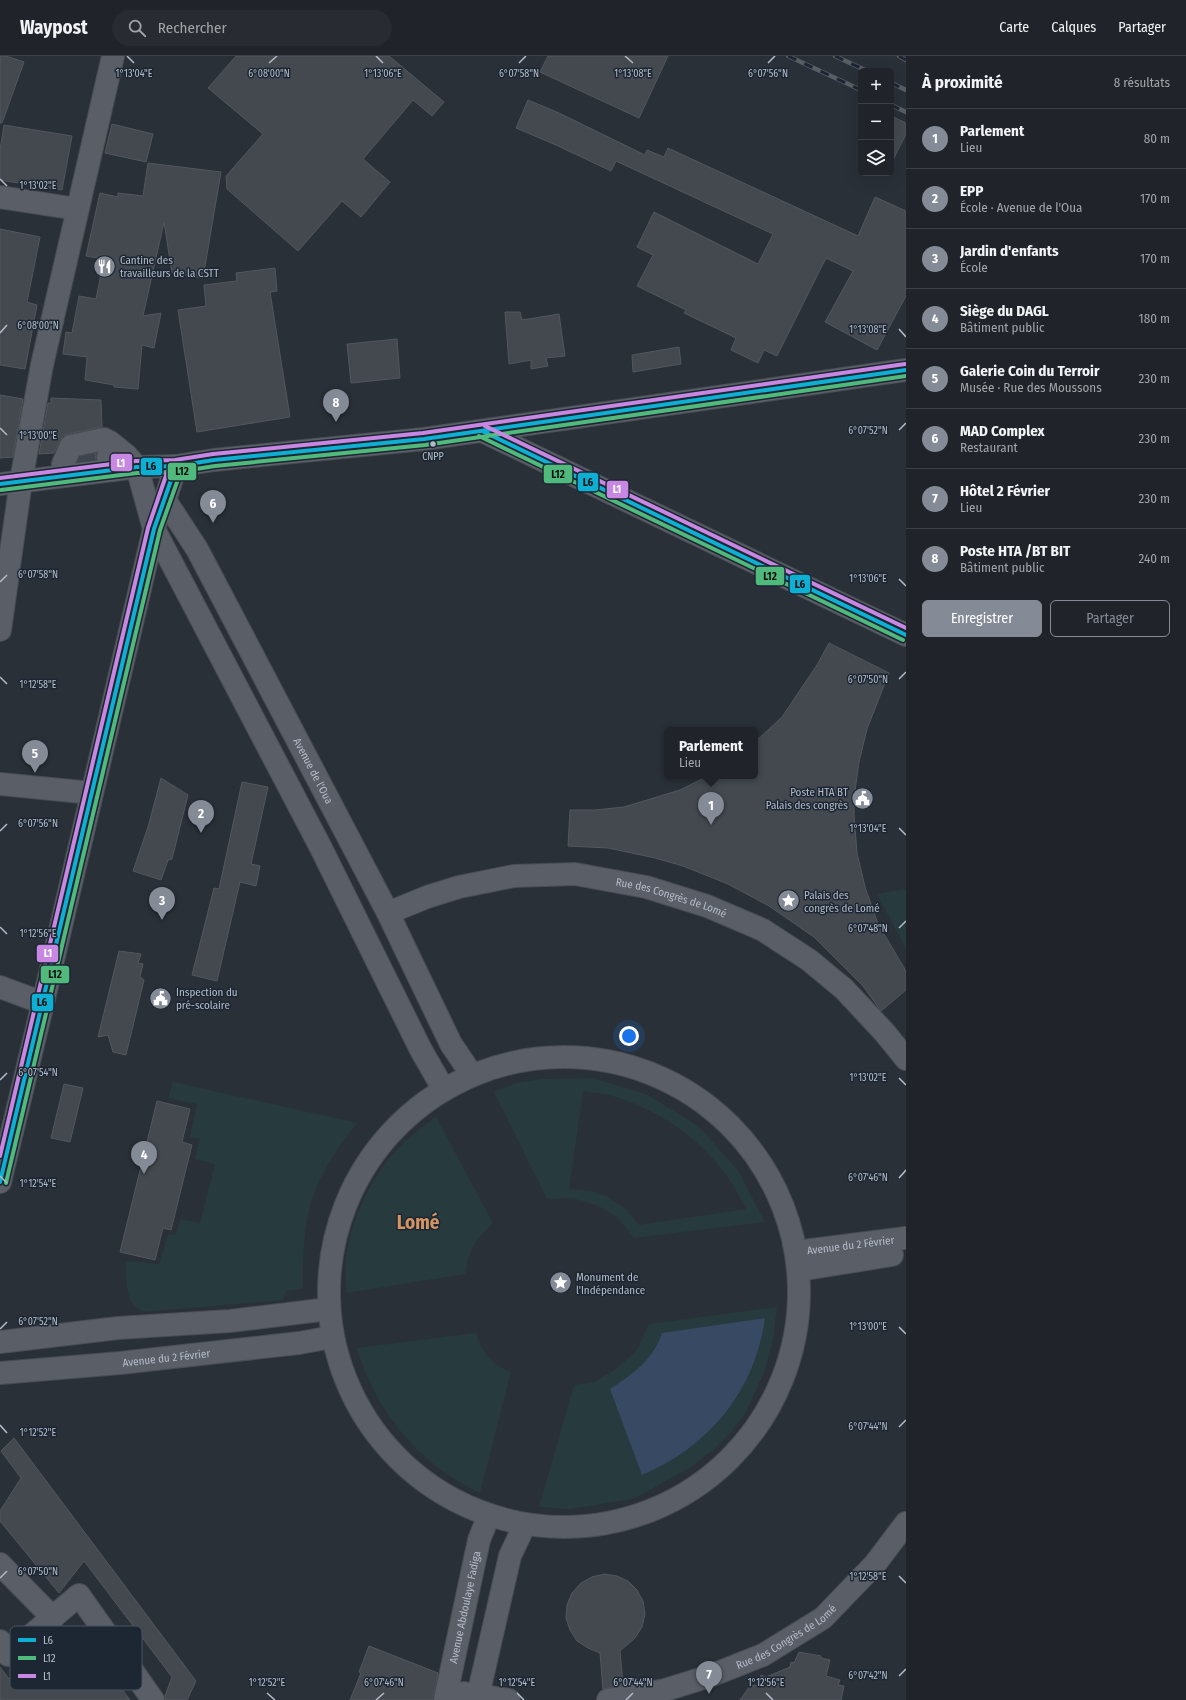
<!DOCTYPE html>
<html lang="fr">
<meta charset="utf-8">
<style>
:root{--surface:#20242a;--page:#282c32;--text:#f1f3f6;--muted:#a2a4a8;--line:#3d4147;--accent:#848b96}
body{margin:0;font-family:"Fira Sans Condensed",sans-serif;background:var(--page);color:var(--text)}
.controls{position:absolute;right:12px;top:12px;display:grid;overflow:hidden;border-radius:6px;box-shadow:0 4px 16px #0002}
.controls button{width:36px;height:36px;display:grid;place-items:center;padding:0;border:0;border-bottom:1px solid var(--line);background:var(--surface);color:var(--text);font:20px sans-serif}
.you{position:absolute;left:629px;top:980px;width:14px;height:14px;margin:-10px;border:3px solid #fff;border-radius:50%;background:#1a73e8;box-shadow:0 0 0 6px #1a73e833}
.badge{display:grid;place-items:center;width:26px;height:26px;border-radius:50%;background:var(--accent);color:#fff;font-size:13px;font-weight:700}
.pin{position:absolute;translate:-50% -33px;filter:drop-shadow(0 1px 2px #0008)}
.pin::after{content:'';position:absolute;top:21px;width:14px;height:12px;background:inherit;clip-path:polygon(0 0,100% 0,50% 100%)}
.popup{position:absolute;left:664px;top:671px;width:94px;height:52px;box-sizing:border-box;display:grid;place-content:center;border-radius:6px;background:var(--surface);filter:drop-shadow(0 1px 3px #0005);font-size:13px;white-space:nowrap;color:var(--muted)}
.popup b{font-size:15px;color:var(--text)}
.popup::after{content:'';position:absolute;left:50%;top:100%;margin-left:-8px;border:8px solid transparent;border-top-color:var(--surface)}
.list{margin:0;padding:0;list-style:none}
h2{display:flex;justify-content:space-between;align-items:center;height:52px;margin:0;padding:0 16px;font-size:17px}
h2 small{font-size:13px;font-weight:400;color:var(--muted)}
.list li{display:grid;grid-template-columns:26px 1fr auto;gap:12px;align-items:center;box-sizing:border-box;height:60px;padding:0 16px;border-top:1px solid var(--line)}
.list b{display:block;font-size:15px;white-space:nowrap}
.list p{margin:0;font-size:13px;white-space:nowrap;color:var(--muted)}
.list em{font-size:13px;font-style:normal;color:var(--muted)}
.actions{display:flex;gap:8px;padding:12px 16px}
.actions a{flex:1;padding:9px 0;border:1px solid var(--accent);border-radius:6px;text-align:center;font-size:14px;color:var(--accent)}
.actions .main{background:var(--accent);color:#fff}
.icon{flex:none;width:22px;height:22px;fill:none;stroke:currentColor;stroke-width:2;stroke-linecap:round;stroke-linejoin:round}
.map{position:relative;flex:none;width:906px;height:1644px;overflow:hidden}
header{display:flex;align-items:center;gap:24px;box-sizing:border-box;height:56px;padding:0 20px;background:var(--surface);border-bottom:1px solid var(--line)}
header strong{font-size:19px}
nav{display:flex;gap:22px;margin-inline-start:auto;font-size:14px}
.search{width:280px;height:36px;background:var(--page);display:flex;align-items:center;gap:10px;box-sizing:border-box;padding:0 14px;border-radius:22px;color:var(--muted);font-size:15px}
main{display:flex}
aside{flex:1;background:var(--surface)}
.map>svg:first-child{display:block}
.green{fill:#273a3e;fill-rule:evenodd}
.water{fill:#384963}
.building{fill:#444950;stroke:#52575f}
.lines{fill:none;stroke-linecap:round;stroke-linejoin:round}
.minor-tunnel{stroke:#3f454e;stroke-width:22;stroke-dasharray:22 11;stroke-linecap:butt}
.minor-casing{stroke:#484c53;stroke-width:24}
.major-casing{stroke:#484c55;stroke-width:24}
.minor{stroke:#5a5e66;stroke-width:22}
.major{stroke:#5c6168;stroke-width:22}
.rail-casing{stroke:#595d64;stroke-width:4.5}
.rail{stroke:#1d2633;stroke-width:3;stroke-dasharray:9;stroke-linecap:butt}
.bus-1-casing{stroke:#1d2633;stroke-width:7}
.bus-2-casing{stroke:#1d2633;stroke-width:7}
.bus-3-casing{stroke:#1d2633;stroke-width:7}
.bus-1{stroke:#0dafd3;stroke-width:4}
.bus-2{stroke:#50ba7d;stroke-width:4}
.bus-3{stroke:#c787e3;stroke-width:4}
.ticks{fill:none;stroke:#b4bcc9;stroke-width:1.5}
.bus-dot{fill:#b4bcc9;stroke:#1d2633;stroke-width:1.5}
.labels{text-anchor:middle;stroke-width:3;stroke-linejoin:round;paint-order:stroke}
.bus-label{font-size:10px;fill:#b4bcc9;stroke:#1d2633}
.poi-label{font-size:11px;fill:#b4bcc9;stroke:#1d2633;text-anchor:start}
.street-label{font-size:11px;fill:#b4bcc9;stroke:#1d2633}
.town-label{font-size:19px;font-weight:bold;fill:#d59563;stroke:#1d2633}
.key{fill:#1d2633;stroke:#4a5360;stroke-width:1}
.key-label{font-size:11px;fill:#b4bcc9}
.ticks-label{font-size:10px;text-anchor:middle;fill:#b4bcc9;stroke:#1d2633;stroke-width:3;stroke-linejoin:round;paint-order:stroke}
.line-badge{stroke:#1d2633;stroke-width:1.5}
.badge-label{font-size:11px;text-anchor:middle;font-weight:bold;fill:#fff}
.pale-badge-label{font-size:11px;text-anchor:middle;font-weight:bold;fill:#111}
</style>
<header>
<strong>Waypost</strong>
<div class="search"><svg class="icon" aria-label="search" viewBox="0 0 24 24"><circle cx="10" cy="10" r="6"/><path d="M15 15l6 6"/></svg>Rechercher</div>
<nav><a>Carte</a><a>Calques</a><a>Partager</a></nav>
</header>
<main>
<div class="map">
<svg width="906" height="1644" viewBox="0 0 906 1644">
<rect width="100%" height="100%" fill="#2a3038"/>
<!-- green -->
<g class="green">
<path d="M 906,833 L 906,893 L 877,838 Z"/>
<path d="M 592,1022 L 648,1039 L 698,1070 L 738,1114 L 765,1166 L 634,1182 L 618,1162 L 597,1149 L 572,1142 L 547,1143 L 494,1036 L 516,1027 L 541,1023 ZM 583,1035 C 595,1037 608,1038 619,1042 C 675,1061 721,1099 746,1153 L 639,1169 L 627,1154 L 608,1141 L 592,1135 L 569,1133 Z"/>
<path d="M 173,1026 L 358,1067 C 340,1086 325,1111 315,1135 C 303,1165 303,1201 303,1233 L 286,1235 L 283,1244 L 143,1256 C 139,1254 136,1251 133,1248 C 126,1239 125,1216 126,1205 L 159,1208 L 168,1178 L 175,1179 L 181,1163 L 200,1167 L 215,1108 L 195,1103 L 200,1083 L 190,1081 L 197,1048 L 168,1042 Z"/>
<path d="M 436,1061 L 493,1167 C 475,1184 469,1193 465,1218 L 347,1237 C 346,1226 345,1215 346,1204 C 351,1158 375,1112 409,1082 C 417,1074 427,1068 436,1061 Z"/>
<path d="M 777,1251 L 773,1284 L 765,1314 L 746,1356 L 731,1376 L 715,1392 L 688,1413 L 633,1443 L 569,1453 L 539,1451 L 574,1329 L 594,1326 L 616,1313 L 637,1294 L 649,1268 Z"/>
<path d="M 476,1277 C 483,1298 490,1307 511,1316 L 480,1437 C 420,1409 375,1355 357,1292 Z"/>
</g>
<!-- water -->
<path class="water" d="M 765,1262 C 755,1335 709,1391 642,1419 L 610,1333 C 633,1318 653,1304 662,1277 Z"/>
<!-- building -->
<g class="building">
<path d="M 0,0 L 6,0 L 24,6 L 2,67 L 0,67 Z"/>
<path d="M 236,0 L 389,0 L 444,46 L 432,60 L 413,44 L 363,103 L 390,126 L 361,161 L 342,145 L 298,195 L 227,133 L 226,120 L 263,78 L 208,32 Z"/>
<path d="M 548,0 L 668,0 L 639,62 L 540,16 Z"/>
<path d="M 528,44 L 559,57 L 645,99 L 647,94 L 664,101 L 668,92 L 858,180 L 875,141 L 906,155 L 906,240 L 877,294 L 825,266 L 853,215 L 826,202 L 777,300 L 764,294 L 758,307 L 731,294 L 736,282 L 684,257 L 686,254 L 637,230 L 653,199 L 637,191 L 654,156 L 758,208 L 773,178 L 616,105 L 611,115 L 556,89 L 516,72 Z"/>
<path d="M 891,60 L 906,67 L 906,78 L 891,108 Z"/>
<path d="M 112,68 L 153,78 L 146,106 L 105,97 Z"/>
<path d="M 4,69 L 72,80 L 62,134 L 0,124 L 0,94 Z"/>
<path d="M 148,107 L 221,116 L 203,222 L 172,217 L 164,166 L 143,260 L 161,257 L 154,292 L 142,289 L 138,333 L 114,331 L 114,329 L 85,324 L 87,301 L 63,298 L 66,276 L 72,277 L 79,240 L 96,243 L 104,203 L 86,200 L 100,137 L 118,141 L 118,137 L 143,140 Z"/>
<path d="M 0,173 L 40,181 L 27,246 L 37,249 L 25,313 L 0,309 Z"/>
<path d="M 275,212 L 277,235 L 270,236 L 290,361 L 197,376 L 178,254 L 206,250 L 204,229 L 237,225 L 236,217 Z"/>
<path d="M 505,256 L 520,256 L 522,264 L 559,258 L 565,300 L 546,302 L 548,310 L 531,313 L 531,304 L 509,308 Z"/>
<path d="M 397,283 L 400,322 L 351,327 L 347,288 Z"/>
<path d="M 679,291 L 681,308 L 633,316 L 632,299 Z"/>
<path d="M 0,339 L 23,343 L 13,401 L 0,402 Z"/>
<path d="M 51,342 L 101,344 L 102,371 L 68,378 L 63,380 L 60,385 L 54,397 L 39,398 L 48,347 L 51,347 Z"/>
<path d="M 96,397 L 96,404 L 78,406 L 80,401 Z"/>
<path d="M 829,587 L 889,617 L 867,673 L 859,706 L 854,742 L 854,759 L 857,797 L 865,831 L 878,868 L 906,915 L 906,934 L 881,955 L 863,930 L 814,881 L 769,850 L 728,828 L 683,810 L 655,802 L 608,792 L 568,790 L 570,754 L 595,754 L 624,751 L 680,734 L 708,720 L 755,720 L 755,686 L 782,661 L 817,609 Z"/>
<path d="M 161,722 L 188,739 L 172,803 L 168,804 L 161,824 L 133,815 L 148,771 Z"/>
<path d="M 242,726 L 268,731 L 251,808 L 260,810 L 256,830 L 240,826 L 217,925 L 192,919 L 214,832 L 219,833 Z"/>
<path d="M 119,895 L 141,898 L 138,907 L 143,908 L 140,921 L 144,924 L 126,999 L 113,996 L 108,979 L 98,981 Z"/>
<path d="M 64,1028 L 83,1032 L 70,1086 L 51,1082 Z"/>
<path d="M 157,1045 L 190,1053 L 182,1086 L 192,1089 L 171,1174 L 163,1172 L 155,1204 L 120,1196 Z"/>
<path d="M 14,1382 L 196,1625 L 187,1644 L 165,1644 L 165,1640 L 172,1621 L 84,1505 L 59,1537 L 0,1465 L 0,1455 L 21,1422 L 1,1395 Z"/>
<path d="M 604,1518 L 617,1520 L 628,1525 L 637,1534 L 643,1545 L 645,1558 L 642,1571 L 635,1582 L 620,1595 L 623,1629 L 603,1633 L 600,1597 L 588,1592 L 577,1585 L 570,1574 L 566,1562 L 567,1549 L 572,1537 L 581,1527 L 592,1521 Z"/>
<path d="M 76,1572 L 130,1644 L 0,1644 L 0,1611 L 9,1623 Z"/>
<path d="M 369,1590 L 438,1617 L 433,1644 L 350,1644 L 361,1617 L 359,1616 Z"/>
<path d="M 799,1596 L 821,1600 L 821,1602 L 830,1604 L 826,1620 L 840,1624 L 838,1629 L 844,1630 L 841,1644 L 740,1644 L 750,1630 L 758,1629 L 761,1619 L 766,1621 L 790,1611 L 791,1606 L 794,1607 Z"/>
</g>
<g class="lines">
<!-- minor-tunnel -->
<path class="minor-tunnel" d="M 73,406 L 108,401"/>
<defs>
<g id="minor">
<path d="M 0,141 L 77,153"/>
<path d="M 482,375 L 906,579"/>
<path d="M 108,401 L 126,399 L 137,411 L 154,473 L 321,792 L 421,994 L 444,1034"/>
<path d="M 63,408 L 71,390 L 104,383 L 110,386 L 126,399"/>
<path id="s1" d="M 165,444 L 197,493 L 388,857 L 451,988 L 472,1019"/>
<path d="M 0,574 L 21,425 L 42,309 L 113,0"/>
<path d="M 0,728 L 92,737"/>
<path id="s2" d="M 388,857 L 427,841 L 459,831 L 514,820 L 575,818 L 646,831 L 707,850 L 763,874 L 809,904 L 844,933 L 885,977 L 906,1003"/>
<path d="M 0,931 L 43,947"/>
<circle cx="564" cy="1236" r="235"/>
<path d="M 0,1126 L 43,947 L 154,473 L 157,462 L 165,444 L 176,410"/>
<path id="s3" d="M 796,1196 L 906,1182"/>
<path d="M 798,1213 L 805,1213 L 892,1199"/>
<path d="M 0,1286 L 118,1272 L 230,1265 L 329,1253"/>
<path id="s4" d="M 0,1317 L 120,1307 L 299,1287 L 332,1281"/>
<path d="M 0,1508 L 53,1562"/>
<path d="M 0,1585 L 8,1599 L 79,1539 L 153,1644"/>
<path d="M 464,1637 L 509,1644"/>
<path id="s5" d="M 445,1644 L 479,1484 L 489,1459"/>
<path d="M 477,1644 L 510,1500 L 525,1468"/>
<path id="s6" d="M 608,1644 L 665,1634 L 710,1620 L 763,1599 L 823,1562 L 875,1508 L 906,1467"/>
</g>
<path id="major" d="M 0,428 L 137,411 L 176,410 L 214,404 L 424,383 L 906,314"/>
</defs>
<!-- minor casing -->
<use href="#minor" class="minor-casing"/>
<!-- major casing -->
<use href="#major" class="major-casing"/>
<!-- minor -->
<use href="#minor" class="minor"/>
<!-- major -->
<use href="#major" class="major"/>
<defs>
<g id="rail">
<path d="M 788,0 L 861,34"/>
<path d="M 835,0 L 867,15"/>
<path d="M 899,0 L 906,4"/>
<path d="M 891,27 L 906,34"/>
<path d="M 891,49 L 906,56"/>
</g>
</defs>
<!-- rail casing -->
<use href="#rail" class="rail-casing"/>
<!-- rail -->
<use href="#rail" class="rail"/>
<defs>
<g id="bus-1">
<path d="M 482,375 L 906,579"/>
<path d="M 0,428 L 137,411 L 176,410 L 214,404 L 424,383 L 906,314"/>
<path d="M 0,1126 L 154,473 L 176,410"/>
</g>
<g id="bus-2">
<path d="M 479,380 L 903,584"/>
<path d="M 1,434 L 137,417 L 177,416 L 215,410 L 425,389 L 906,320"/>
<path d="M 6,1127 L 160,474 L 182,412"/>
</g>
<g id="bus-3">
<path d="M 485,370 L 906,572"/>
<path d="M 0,422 L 136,405 L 175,404 L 213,398 L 423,377 L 905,308"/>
<path d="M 0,1100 L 148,472 L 170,408"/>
</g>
</defs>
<!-- bus-1 casing -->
<use href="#bus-1" class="bus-1-casing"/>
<!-- bus-2 casing -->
<use href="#bus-2" class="bus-2-casing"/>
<!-- bus-3 casing -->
<use href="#bus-3" class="bus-3-casing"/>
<!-- bus-1 -->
<use href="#bus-1" class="bus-1"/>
<!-- bus-2 -->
<use href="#bus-2" class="bus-2"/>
<!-- bus-3 -->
<use href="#bus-3" class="bus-3"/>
</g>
<!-- ticks -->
<path class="ticks" d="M 127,0 L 134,7M 376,0 L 383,7M 625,0 L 633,7M 269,7 L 277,0M 519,7 L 526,0M 768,7 L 775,0M 0,123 L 7,130M 899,273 L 906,281M 0,277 L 7,269M 0,372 L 7,379M 899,374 L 906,367M 899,523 L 906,530M 0,526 L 7,519M 0,621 L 7,628M 899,623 L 906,616M 899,772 L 906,779M 0,775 L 7,768M 0,871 L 7,878M 899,872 L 906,865M 899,1022 L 906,1029M 0,1024 L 7,1017M 0,1120 L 7,1127M 899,1122 L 906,1114M 899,1271 L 906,1278M 0,1273 L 7,1266M 0,1369 L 7,1377M 899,1371 L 906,1364M 899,1520 L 906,1527M 0,1522 L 7,1515M 899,1620 L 906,1613M 267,1637 L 275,1644M 517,1637 L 524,1644M 766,1637 L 773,1644M 376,1644 L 384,1637M 626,1644 L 633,1637"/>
<!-- icons -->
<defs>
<symbol id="restaurant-disc" viewBox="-11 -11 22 22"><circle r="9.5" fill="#848b96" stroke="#1d2633"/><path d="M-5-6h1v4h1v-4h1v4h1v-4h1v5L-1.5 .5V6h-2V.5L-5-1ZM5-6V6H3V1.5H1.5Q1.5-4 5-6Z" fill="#fff"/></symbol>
<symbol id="civic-disc" viewBox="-11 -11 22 22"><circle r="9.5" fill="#848b96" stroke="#1d2633"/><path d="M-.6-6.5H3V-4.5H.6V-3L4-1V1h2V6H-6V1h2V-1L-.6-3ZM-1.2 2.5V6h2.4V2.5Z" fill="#fff"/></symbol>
<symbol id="sight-disc" viewBox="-11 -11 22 22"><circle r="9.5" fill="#848b96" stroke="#1d2633"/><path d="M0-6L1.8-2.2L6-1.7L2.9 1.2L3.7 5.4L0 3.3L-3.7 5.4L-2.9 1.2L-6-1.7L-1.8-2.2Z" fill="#fff"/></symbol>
</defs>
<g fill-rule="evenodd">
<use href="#restaurant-disc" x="92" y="198" width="25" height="25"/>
<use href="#civic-disc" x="850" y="730" width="25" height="25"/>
<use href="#sight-disc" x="776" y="832" width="25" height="25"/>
<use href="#civic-disc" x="148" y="930" width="25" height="25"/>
<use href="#sight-disc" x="548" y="1214" width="25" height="25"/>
</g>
<!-- markers -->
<circle class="bus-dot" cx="433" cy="388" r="3.5"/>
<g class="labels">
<!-- bus labels -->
<g class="bus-label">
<text x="433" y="404">CNPP</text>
</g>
<!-- poi labels -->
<g class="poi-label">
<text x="120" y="208">Cantine des<tspan x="120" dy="13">travailleurs de la CSTT</tspan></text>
<text x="848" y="740" text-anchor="end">Poste HTA BT<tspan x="848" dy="13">Palais des congrès</tspan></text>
<text x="804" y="843">Palais des<tspan x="804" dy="13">congrès de Lomé</tspan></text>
<text x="176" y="940">Inspection du<tspan x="176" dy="13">pré-scolaire</tspan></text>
<text x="576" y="1225">Monument de<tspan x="576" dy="13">l'Indépendance</tspan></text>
</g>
<!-- street labels -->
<g class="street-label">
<text dy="4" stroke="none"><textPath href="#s1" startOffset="309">Avenue de l'Oua</textPath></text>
<text dy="4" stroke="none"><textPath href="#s2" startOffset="292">Rue des Congrès de Lomé</textPath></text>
<text dy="4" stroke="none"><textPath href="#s3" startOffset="55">Avenue du 2 Février</textPath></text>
<text dy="4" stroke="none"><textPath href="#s4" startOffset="167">Avenue du 2 Février</textPath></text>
<text dy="4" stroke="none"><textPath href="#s5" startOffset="95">Avenue Abdoulaye Fadiga</textPath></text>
<text dy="4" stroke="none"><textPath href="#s6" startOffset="191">Rue des Congrès de Lomé</textPath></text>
</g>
<!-- town labels -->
<g class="town-label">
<text x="418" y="1173">Lomé</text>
</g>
</g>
<!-- legend -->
<rect x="10" y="1570" width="132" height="64" rx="6" class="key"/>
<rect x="18" y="1582" width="18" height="4" fill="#0dafd3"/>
<rect x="18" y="1600" width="18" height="4" fill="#50ba7d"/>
<rect x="18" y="1618" width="18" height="4" fill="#c787e3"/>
<g class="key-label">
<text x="43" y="1588">L6</text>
<text x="43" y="1606">L12</text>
<text x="43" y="1624">L1</text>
</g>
<g class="ticks-label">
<text x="633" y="21">1°13'08"E</text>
<text x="134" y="21">1°13'04"E</text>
<text x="269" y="21">6°08'00"N</text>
<text x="383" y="21">1°13'06"E</text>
<text x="768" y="21">6°07'56"N</text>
<text x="519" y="21">6°07'58"N</text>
<text x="38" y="133">1°13'02"E</text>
<text x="38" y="273">6°08'00"N</text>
<text x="868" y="277">1°13'08"E</text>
<text x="868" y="378">6°07'52"N</text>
<text x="38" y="383">1°13'00"E</text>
<text x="38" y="522">6°07'58"N</text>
<text x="868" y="526">1°13'06"E</text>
<text x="868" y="627">6°07'50"N</text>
<text x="38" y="632">1°12'58"E</text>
<text x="38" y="771">6°07'56"N</text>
<text x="868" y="776">1°13'04"E</text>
<text x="868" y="876">6°07'48"N</text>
<text x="38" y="881">1°12'56"E</text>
<text x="38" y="1020">6°07'54"N</text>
<text x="868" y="1025">1°13'02"E</text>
<text x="868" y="1125">6°07'46"N</text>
<text x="38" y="1131">1°12'54"E</text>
<text x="38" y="1269">6°07'52"N</text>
<text x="868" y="1274">1°13'00"E</text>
<text x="868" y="1374">6°07'44"N</text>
<text x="38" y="1380">1°12'52"E</text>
<text x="38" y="1519">6°07'50"N</text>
<text x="868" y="1524">1°12'58"E</text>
<text x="868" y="1623">6°07'42"N</text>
<text x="267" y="1630">1°12'52"E</text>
<text x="384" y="1630">6°07'46"N</text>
<text x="517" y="1630">1°12'54"E</text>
<text x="633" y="1630">6°07'44"N</text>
<text x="766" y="1630">1°12'56"E</text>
</g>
<g class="line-badge">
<rect x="110" y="397" width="23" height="19" rx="4" fill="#c787e3"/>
<rect x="140" y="401" width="23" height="19" rx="4" fill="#0dafd3"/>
<rect x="167" y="406" width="30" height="19" rx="4" fill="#50ba7d"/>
<rect x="543" y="408" width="30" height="20" rx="4" fill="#50ba7d"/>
<rect x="577" y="416" width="22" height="20" rx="4" fill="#0dafd3"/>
<rect x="606" y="424" width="23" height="19" rx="4" fill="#c787e3"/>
<rect x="755" y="510" width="30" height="20" rx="4" fill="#50ba7d"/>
<rect x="789" y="518" width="22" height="20" rx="4" fill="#0dafd3"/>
<rect x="36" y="888" width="23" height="19" rx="4" fill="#c787e3"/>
<rect x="40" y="909" width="30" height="19" rx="4" fill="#50ba7d"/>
<rect x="31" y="937" width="23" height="19" rx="4" fill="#0dafd3"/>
</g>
<g class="badge-label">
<text x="121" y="411">L1</text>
<text x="617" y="437">L1</text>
<text x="48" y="901">L1</text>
</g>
<g class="pale-badge-label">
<text x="151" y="414">L6</text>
<text x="182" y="419">L12</text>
<text x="558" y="422">L12</text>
<text x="588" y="430">L6</text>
<text x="770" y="524">L12</text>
<text x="800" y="532">L6</text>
<text x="55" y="922">L12</text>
<text x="42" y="950">L6</text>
</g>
</svg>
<div class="controls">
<button>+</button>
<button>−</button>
<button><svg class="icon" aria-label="layers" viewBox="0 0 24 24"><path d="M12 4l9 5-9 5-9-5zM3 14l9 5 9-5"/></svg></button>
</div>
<div class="you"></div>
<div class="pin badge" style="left:711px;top:769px">1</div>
<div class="popup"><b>Parlement</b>Lieu</div>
<div class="pin badge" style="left:201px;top:777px">2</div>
<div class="pin badge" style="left:162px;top:864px">3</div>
<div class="pin badge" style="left:144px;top:1118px">4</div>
<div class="pin badge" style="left:35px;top:717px">5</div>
<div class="pin badge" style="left:213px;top:467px">6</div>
<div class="pin badge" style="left:709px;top:1638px">7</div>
<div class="pin badge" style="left:336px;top:366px">8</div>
</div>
<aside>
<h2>À proximité<small>8 résultats</small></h2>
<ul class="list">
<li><span class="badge">1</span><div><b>Parlement</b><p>Lieu</p></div><em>80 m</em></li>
<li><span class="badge">2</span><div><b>EPP</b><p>École · Avenue de l'Oua</p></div><em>170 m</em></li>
<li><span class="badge">3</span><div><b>Jardin d'enfants</b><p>École</p></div><em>170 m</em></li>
<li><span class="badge">4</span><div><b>Siège du DAGL</b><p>Bâtiment public</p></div><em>180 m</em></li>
<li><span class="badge">5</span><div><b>Galerie Coin du Terroir</b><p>Musée · Rue des Moussons</p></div><em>230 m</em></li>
<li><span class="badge">6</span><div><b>MAD Complex</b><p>Restaurant</p></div><em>230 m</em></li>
<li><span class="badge">7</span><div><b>Hôtel 2 Février</b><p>Lieu</p></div><em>230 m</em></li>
<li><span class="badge">8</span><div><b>Poste HTA /BT BIT</b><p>Bâtiment public</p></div><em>240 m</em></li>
</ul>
<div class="actions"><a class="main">Enregistrer</a><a>Partager</a></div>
</aside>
</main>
